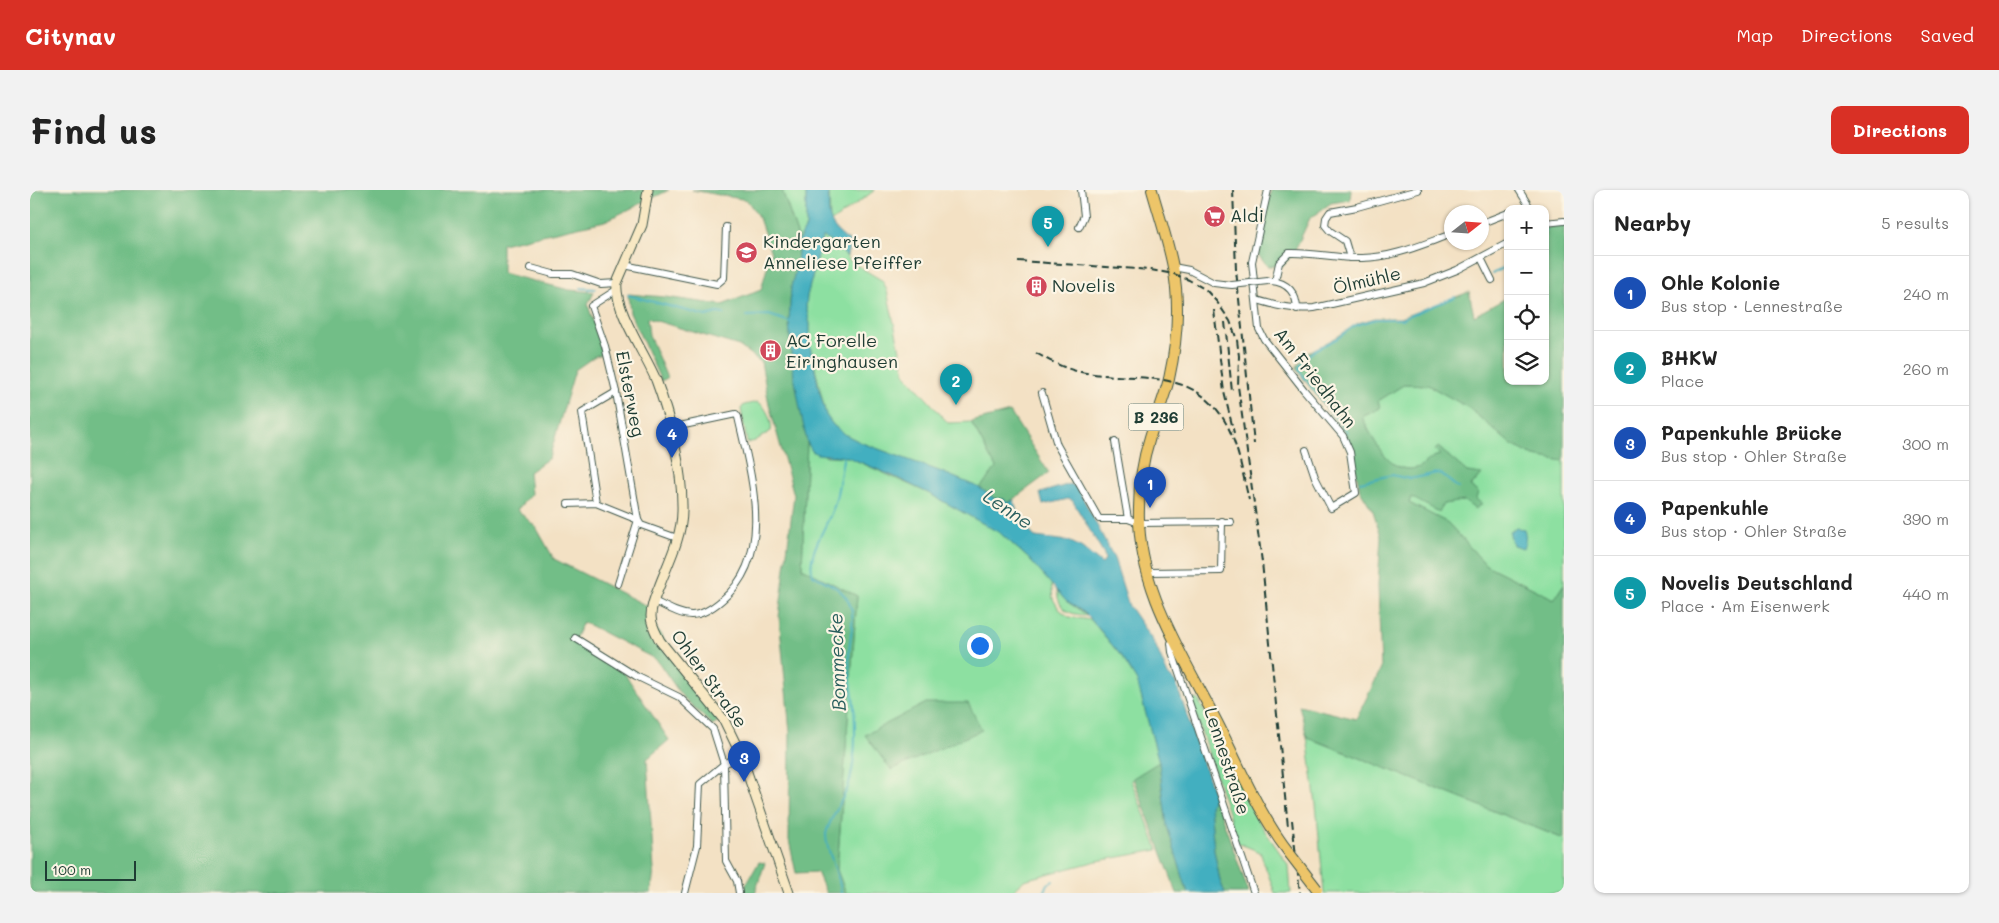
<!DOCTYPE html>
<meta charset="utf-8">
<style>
:root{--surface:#fff;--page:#f2f2f2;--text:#222;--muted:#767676;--line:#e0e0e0;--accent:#d93025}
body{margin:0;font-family:Mali,sans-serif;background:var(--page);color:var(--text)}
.controls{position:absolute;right:15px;top:15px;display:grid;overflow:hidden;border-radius:10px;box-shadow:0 1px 4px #0004}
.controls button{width:45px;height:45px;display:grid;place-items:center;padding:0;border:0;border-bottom:1px solid var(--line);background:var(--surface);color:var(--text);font:25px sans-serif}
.compass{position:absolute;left:1414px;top:15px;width:45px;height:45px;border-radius:50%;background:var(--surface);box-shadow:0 1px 4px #0004;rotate:73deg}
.scale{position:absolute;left:15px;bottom:12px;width:91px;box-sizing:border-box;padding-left:5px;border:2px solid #1f3d34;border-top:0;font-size:14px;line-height:18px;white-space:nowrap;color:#1f3d34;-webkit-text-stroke:4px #fcf5e5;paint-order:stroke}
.you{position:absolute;left:949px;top:455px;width:18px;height:18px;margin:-12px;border:4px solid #fff;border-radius:50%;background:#1a73e8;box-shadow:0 0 0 8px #1a73e833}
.badge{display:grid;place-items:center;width:32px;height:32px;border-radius:50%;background:var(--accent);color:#fff;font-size:16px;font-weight:700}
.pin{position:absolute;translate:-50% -41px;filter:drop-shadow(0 1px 2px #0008)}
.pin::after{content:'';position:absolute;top:26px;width:18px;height:15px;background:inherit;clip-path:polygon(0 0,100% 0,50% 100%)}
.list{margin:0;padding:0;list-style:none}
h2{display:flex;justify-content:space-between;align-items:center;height:65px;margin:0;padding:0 20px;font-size:21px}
h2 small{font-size:16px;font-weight:400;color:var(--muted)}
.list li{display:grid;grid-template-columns:32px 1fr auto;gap:15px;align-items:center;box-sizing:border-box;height:75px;padding:0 20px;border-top:1px solid var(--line)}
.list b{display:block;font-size:19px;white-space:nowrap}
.list p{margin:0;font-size:16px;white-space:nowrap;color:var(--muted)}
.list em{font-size:16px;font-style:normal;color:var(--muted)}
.icon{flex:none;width:28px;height:28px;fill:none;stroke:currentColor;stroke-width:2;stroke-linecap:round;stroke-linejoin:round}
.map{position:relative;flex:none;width:1534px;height:703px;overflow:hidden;border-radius:10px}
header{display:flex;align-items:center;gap:30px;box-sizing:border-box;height:70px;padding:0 25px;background:var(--accent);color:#fff}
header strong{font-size:24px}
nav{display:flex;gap:28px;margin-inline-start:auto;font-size:18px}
.intro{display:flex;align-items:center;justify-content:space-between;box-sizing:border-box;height:120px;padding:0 30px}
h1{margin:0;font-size:35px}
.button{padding:12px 22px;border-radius:10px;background:var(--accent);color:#fff;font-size:18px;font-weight:700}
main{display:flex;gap:30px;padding:0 30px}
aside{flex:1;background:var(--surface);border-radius:10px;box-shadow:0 1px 4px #0004}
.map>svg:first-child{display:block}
.green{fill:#8de0a1;stroke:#568e6a}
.forest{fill:#72be87;stroke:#487e5e}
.water{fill:#42afc0;stroke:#30767a}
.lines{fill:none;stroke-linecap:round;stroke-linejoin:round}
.stream{stroke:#42afc0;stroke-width:2}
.street-casing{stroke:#3f564a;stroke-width:8}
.secondary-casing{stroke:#3f564a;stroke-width:11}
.primary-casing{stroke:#3f564a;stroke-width:12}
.street{stroke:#fff;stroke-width:6}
.secondary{stroke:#f8e8c3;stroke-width:9}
.primary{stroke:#edc569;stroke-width:10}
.rail{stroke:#1f3d34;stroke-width:2;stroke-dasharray:8 4;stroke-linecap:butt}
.street-bridge-casing{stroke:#3f564a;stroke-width:8;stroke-linecap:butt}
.primary-bridge-casing{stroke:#3f564a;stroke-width:12;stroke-linecap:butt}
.street-bridge{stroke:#fff;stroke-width:6}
.primary-bridge{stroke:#edc569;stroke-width:10}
.labels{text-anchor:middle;stroke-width:4.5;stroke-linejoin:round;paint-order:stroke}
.shield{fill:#fcf5e5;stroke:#617469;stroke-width:1}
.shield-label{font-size:16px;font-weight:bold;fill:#1f3d34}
.poi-label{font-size:18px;fill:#1f3d34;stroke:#fcf5e5;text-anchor:start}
.street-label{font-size:18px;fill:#1f3d34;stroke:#fcf5e5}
.water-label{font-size:19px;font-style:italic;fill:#2a5f5e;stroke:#fcf5e5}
</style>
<header>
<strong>Citynav</strong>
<nav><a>Map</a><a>Directions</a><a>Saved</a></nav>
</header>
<div class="intro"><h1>Find us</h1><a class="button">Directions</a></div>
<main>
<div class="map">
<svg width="1534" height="703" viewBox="0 0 1534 703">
<rect width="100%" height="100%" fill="#fcf5e5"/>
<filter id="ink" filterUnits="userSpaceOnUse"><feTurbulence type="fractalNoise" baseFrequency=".02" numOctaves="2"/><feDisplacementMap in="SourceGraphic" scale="10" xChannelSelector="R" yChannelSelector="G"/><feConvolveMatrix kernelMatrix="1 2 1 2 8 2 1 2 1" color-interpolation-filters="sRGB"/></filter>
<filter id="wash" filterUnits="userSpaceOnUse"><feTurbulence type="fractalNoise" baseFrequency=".0096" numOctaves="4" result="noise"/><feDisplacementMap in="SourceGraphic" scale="20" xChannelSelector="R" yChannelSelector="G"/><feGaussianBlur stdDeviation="1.12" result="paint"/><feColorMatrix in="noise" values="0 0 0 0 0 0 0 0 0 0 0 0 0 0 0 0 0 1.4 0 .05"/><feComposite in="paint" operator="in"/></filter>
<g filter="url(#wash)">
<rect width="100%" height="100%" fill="#f3e1c4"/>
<!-- green -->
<g class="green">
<path d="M 752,0 L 776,0 L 776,37 L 769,50 Z"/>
<path d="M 799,0 L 845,0 L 800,33 Z"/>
<path d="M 794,45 C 800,56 814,60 820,71 L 853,91 L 857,101 L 875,184 L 918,233 L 941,232 L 966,278 L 950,298 L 909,281 L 832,253 L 814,244 L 803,235 L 796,225 L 780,156 L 780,134 L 776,117 L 777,106 Z"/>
<path d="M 1375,194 L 1398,195 L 1439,218 L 1482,255 L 1504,266 L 1533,270 L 1534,271 L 1534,394 L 1524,409 L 1456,375 L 1418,333 L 1379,313 L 1381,307 L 1413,314 L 1446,309 L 1440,298 L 1451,285 L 1437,282 L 1408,257 L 1410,265 C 1398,267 1394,278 1384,279 C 1355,282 1343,247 1332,227 L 1350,218 L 1348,211 Z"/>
<path d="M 728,212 C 736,216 743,232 741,241 L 725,251 L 717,253 L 711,219 L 714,215 Z"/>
<path d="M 777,252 L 782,261 L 797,266 L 818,267 L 898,303 L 970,343 L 998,368 L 1021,393 L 1023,409 L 1029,419 L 1039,427 L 1061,430 L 1092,467 L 1107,491 L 1129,572 L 1101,590 L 1128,660 L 1067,671 L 994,690 L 982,703 L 816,703 L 807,680 L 827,406 L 772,378 Z"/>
<path d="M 1027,400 L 1036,411 L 1057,425 C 1038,425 1028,419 1027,400 Z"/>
<path d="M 1168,509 L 1228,631 L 1259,676 L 1261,703 L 1245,703 L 1230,662 L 1208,653 L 1161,510 Z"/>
<path d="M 1277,547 L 1534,649 L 1534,703 L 1294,703 L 1286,614 Z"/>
</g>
<!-- forest -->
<g class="forest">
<path d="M 0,0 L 639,0 L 575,31 L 472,54 L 472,83 L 539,100 L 564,102 L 558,115 L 574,164 L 565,166 L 545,180 L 519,268 L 499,282 L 501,304 L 487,320 L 506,337 L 524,369 L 619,417 L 618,427 L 690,529 L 683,536 L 651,505 L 627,470 L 553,432 L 544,451 L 595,484 L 639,550 L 617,569 L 624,681 L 621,703 L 0,703 Z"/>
<path d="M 662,0 L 752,0 L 769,50 L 767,74 L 761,97 L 759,132 L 762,174 L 777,252 L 772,378 L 827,406 L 807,680 L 816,703 L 796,703 L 787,682 L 766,683 L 759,650 L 760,542 L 749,427 L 764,305 L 739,214 L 731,172 L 709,156 L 617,128 L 619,145 L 637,188 L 631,191 L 600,123 L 598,104 L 635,107 L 692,115 L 731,100 L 741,63 L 729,28 L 717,10 Z"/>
<path d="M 1241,0 L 1321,0 L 1320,10 L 1301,13 L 1280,28 L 1263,65 L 1252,76 L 1237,76 L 1228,65 Z"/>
<path d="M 1534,34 L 1534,271 L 1504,266 L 1482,255 L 1439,218 L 1398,195 L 1375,194 L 1348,211 L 1350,218 L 1332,227 C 1342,246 1358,286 1386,278 C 1396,276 1398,267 1410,265 L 1405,260 L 1408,257 L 1437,282 L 1452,284 L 1440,297 L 1448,302 L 1446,309 L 1452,314 L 1445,319 L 1434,311 L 1413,314 L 1409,322 L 1381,307 L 1379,313 L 1418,333 L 1456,375 L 1524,409 L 1534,394 L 1534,649 L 1277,547 L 1269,515 L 1326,529 L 1351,479 L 1348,395 L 1351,346 L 1343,321 L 1330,300 L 1322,263 L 1315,244 L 1267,180 L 1267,176 L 1279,162 L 1307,147 L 1328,133 L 1345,128 L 1370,128 L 1439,102 L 1444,126 L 1478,107 L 1478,191 L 1515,191 L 1515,38 Z"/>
<path d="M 980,222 L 1019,283 L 978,313 L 974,309 L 965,309 L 950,298 L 966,278 L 941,232 Z"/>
<path d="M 896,513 L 938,513 L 952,540 L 861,580 L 835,545 Z"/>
<path d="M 1129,572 L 1137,636 L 1158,703 L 1147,703 L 1103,588 Z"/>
<path d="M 1184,605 L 1219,703 L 1195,703 L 1190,691 L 1184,660 L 1180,616 Z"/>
<path d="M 729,672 L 735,673 L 725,703 L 711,703 Z"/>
</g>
<!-- water -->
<g class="water">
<path d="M 776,0 L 799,0 C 798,28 797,35 820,52 L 817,66 L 793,46 L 777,106 L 776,117 L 780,134 L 780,156 L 789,199 L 796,225 L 803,235 L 814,244 L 832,253 L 909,281 L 950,298 L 965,309 L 974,309 L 978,313 L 984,310 L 989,330 L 1005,347 L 1039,351 L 1051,357 L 1072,374 L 1075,370 L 1074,364 L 1042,310 L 1038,309 L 1013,315 L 1010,303 L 1040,294 L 1047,297 L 1084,368 L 1099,416 L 1125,454 L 1138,485 L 1146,493 L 1184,605 L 1180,616 L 1184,660 L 1190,691 L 1195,703 L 1158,703 L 1137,636 L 1129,572 L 1107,491 L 1092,467 L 1069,439 L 1055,423 L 1036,411 L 998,368 L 970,343 L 898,303 L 863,286 L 818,267 L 787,264 L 782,261 L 777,252 L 770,219 L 762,174 L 759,132 L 761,97 L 767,74 L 769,50 L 776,37 Z"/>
<path d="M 1487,338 L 1494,339 C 1496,345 1496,352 1493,358 L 1483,355 L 1479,341 Z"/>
</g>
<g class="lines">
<!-- stream -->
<g class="stream">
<path d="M 1515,42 L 1517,40"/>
<path d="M 1462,84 L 1478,75"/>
<path d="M 551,98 L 565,99"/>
<path d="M 598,105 L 676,126 L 687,123 L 694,124"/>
<path d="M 717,126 L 739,125 L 760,132"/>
<path d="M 1275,168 L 1286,159 L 1308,148 L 1324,136 L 1335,132 L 1346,129 L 1371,129 L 1425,107"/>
<path d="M 1272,173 L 1269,178 L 1270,182 L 1317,242"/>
<path d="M 1330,292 L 1362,285 L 1375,288 L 1385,288 L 1407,283 L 1411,284 L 1428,298"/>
<path d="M 811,703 C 810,683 797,666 796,645 C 796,635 814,608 818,597 C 827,569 826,535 823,506 C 821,493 818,478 819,465 C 819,446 828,426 817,409 C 810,397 795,392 783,385 C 775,364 799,335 805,313 C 809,297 811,280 814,264"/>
<path d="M 1014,703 L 1018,694 L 1023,691"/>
</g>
</g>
</g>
<g filter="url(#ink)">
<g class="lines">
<defs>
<g id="street">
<path d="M 1238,0 L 1222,72 L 1229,139 L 1234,149 L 1274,200 L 1313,246 L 1320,262 L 1326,303 L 1301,318 L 1285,287 L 1276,260"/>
<path d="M 1489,0 L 1499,16"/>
<path d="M 1452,33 L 1478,23"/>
<path d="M 1515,33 L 1534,31"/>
<path d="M 1049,37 L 1054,26 L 1051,0"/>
<path d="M 1320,68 L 1315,51 L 1300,41 L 1295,35 L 1296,28 L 1300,22 L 1327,17 L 1388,0"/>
<path d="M 1451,68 L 1462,90"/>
<path d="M 594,75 L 687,94 L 694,88 L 696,37"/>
<path d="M 1143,77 L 1159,80 L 1184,93 L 1192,94"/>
<path d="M 501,78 L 523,84 L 542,84 L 571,94 L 587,93"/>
<path d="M 1241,91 C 1258,92 1267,104 1267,120"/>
<path d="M 1245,91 L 1249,73 L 1259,63 C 1284,62 1308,69 1332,68 C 1363,68 1393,54 1422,44"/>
<path d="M 586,100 L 561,116 L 575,156 L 586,202 L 608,330 L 588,394"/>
<path d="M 1227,110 C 1247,116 1263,120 1284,118 L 1394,93 L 1427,80 L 1478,53"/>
<path d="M 1012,203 L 1027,255 L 1069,329 L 1098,329 L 1109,333 L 1201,332"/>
<path d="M 1085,252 L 1098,329"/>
<path d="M 566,313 L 552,222 L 586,202"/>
<path d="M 538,314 L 566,313 L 608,330 L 611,335 L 647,348"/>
<path d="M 1118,382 L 1191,381 L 1192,331"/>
<path d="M 624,411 C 653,425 664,434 692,410 C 746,365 721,285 708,227 L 706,224 L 640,238"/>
<path d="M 545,448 L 606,486 L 649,507 L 683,539 L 694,574 L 696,671 L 707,691 L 709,703"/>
<path d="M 1143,451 L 1141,453 L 1142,462 L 1224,703"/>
<path d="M 655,703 L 667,656 L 670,594 L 694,574 L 711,565"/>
</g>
<path id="secondary" d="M 618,0 L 612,35 L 587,93 C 584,120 615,163 626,190 C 640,227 653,281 652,321 C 652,347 638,373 629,397 C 625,406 621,416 621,426 C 621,435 626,443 630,451 L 694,530 L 711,565 L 759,703"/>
<path id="primary" d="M 1122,0 C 1129,25 1138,51 1143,77 C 1150,113 1147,153 1139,189 C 1134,209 1126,227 1120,247 C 1113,269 1109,295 1109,318 C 1106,396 1153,465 1187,532 C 1210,577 1228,623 1260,664"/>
</defs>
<!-- street casing -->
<use href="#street" class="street-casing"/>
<!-- secondary casing -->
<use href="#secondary" class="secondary-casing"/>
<!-- primary casing -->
<use href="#primary" class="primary-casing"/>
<!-- street -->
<use href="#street" class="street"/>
<!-- secondary -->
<use href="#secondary" class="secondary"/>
<!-- primary -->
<use href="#primary" class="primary"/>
<!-- rail -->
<g class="rail">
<path d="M 1203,0 L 1206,80 L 1224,254"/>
<path d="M 988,71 L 1121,80 L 1144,84 L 1159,90 L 1176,100 L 1187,112 L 1200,131 L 1207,150 L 1209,166 L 1208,196 L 1232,372 L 1258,637"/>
<path d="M 1184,120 L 1194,202 L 1204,243"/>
<path d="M 1195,132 L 1202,202"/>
<path d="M 1006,163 C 1020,171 1035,179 1051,182 C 1106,193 1166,174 1198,237 C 1209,259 1213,286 1219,310"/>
<path d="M 1262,630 L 1270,703"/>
</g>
<defs>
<path id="street-bridge" d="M 1192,94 L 1202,95 L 1238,91"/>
<path id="primary-bridge" d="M 1260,664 L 1287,699"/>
</defs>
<!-- street-bridge casing -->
<use href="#street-bridge" class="street-bridge-casing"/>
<!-- primary-bridge casing -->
<use href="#primary-bridge" class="primary-bridge-casing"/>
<!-- street-bridge -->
<use href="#street-bridge" class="street-bridge"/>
<!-- primary-bridge -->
<use href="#primary-bridge" class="primary-bridge"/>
</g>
</g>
<!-- icons -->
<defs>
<symbol id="supermarket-disc" viewBox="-11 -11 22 22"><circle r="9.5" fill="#d1495b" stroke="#fcf5e5"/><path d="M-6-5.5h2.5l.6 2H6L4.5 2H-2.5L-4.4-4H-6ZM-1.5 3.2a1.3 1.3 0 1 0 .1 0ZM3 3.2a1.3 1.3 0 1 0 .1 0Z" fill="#fff"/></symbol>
<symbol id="school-disc" viewBox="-11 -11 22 22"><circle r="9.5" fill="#d1495b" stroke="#fcf5e5"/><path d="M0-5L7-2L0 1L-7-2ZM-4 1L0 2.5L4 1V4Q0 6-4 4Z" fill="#fff"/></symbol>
<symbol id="building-disc" viewBox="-11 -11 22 22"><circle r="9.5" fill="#d1495b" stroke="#fcf5e5"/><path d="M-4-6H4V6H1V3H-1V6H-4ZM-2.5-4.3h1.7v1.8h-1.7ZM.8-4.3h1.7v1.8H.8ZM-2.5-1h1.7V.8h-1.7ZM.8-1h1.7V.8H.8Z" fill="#fff"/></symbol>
</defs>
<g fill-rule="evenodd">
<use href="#supermarket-disc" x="1172" y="14" width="25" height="25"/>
<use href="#school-disc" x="704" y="50" width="25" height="25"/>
<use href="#building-disc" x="994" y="84" width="25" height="25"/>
<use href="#building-disc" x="728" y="148" width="25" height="25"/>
</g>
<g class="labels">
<!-- shield labels -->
<rect class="shield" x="1098.5" y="213.5" width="55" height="27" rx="4"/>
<g class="shield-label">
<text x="1126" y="233">B 236</text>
</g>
<!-- poi labels -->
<g class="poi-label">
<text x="1200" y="32">Aldi</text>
<text x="733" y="58">Kindergarten<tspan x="733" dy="21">Anneliese Pfeiffer</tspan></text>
<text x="1022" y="102">Novelis</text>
<text x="756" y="157">AC Forelle<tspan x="756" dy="21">Eiringhausen</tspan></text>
</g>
<!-- street labels -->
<g class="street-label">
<text transform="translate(1337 91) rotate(-13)" y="6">Ölmühle</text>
<text transform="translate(1285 188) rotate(52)" y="6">Am Friedhahn</text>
<text transform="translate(600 204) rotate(79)" y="6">Elsterweg</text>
<text transform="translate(679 489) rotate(54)" y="6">Ohler Straße</text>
<text transform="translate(1197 571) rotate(72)" y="6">Lennestraße</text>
</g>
<!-- water labels -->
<g class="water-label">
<text transform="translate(978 319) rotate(34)" y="7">Lenne</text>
<text transform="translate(807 472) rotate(-92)" y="7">Bommecke</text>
</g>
</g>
</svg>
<div class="controls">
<button>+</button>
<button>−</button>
<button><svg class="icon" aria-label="locate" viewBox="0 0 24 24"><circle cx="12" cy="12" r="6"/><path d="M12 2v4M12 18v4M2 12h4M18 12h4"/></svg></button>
<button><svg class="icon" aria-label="layers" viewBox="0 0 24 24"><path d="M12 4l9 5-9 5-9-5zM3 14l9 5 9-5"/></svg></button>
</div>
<svg class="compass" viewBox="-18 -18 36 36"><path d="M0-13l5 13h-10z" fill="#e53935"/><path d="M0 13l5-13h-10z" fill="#767676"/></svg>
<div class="scale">100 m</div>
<div class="you"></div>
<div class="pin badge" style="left:1120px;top:318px;background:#1a4fb4">1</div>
<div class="pin badge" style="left:926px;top:215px;background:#0f9aa8">2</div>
<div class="pin badge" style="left:714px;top:592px;background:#1a4fb4">3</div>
<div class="pin badge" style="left:642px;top:268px;background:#1a4fb4">4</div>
<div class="pin badge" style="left:1018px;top:57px;background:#0f9aa8">5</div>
</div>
<aside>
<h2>Nearby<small>5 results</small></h2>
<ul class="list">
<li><span class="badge" style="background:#1a4fb4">1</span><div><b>Ohle Kolonie</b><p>Bus stop · Lennestraße</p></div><em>240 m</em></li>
<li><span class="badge" style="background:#0f9aa8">2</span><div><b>BHKW</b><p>Place</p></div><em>260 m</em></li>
<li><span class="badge" style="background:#1a4fb4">3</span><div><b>Papenkuhle Brücke</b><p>Bus stop · Ohler Straße</p></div><em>300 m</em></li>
<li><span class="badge" style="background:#1a4fb4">4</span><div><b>Papenkuhle</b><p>Bus stop · Ohler Straße</p></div><em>390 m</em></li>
<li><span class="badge" style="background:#0f9aa8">5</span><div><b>Novelis Deutschland</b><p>Place · Am Eisenwerk</p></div><em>440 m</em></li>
</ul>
</aside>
</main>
